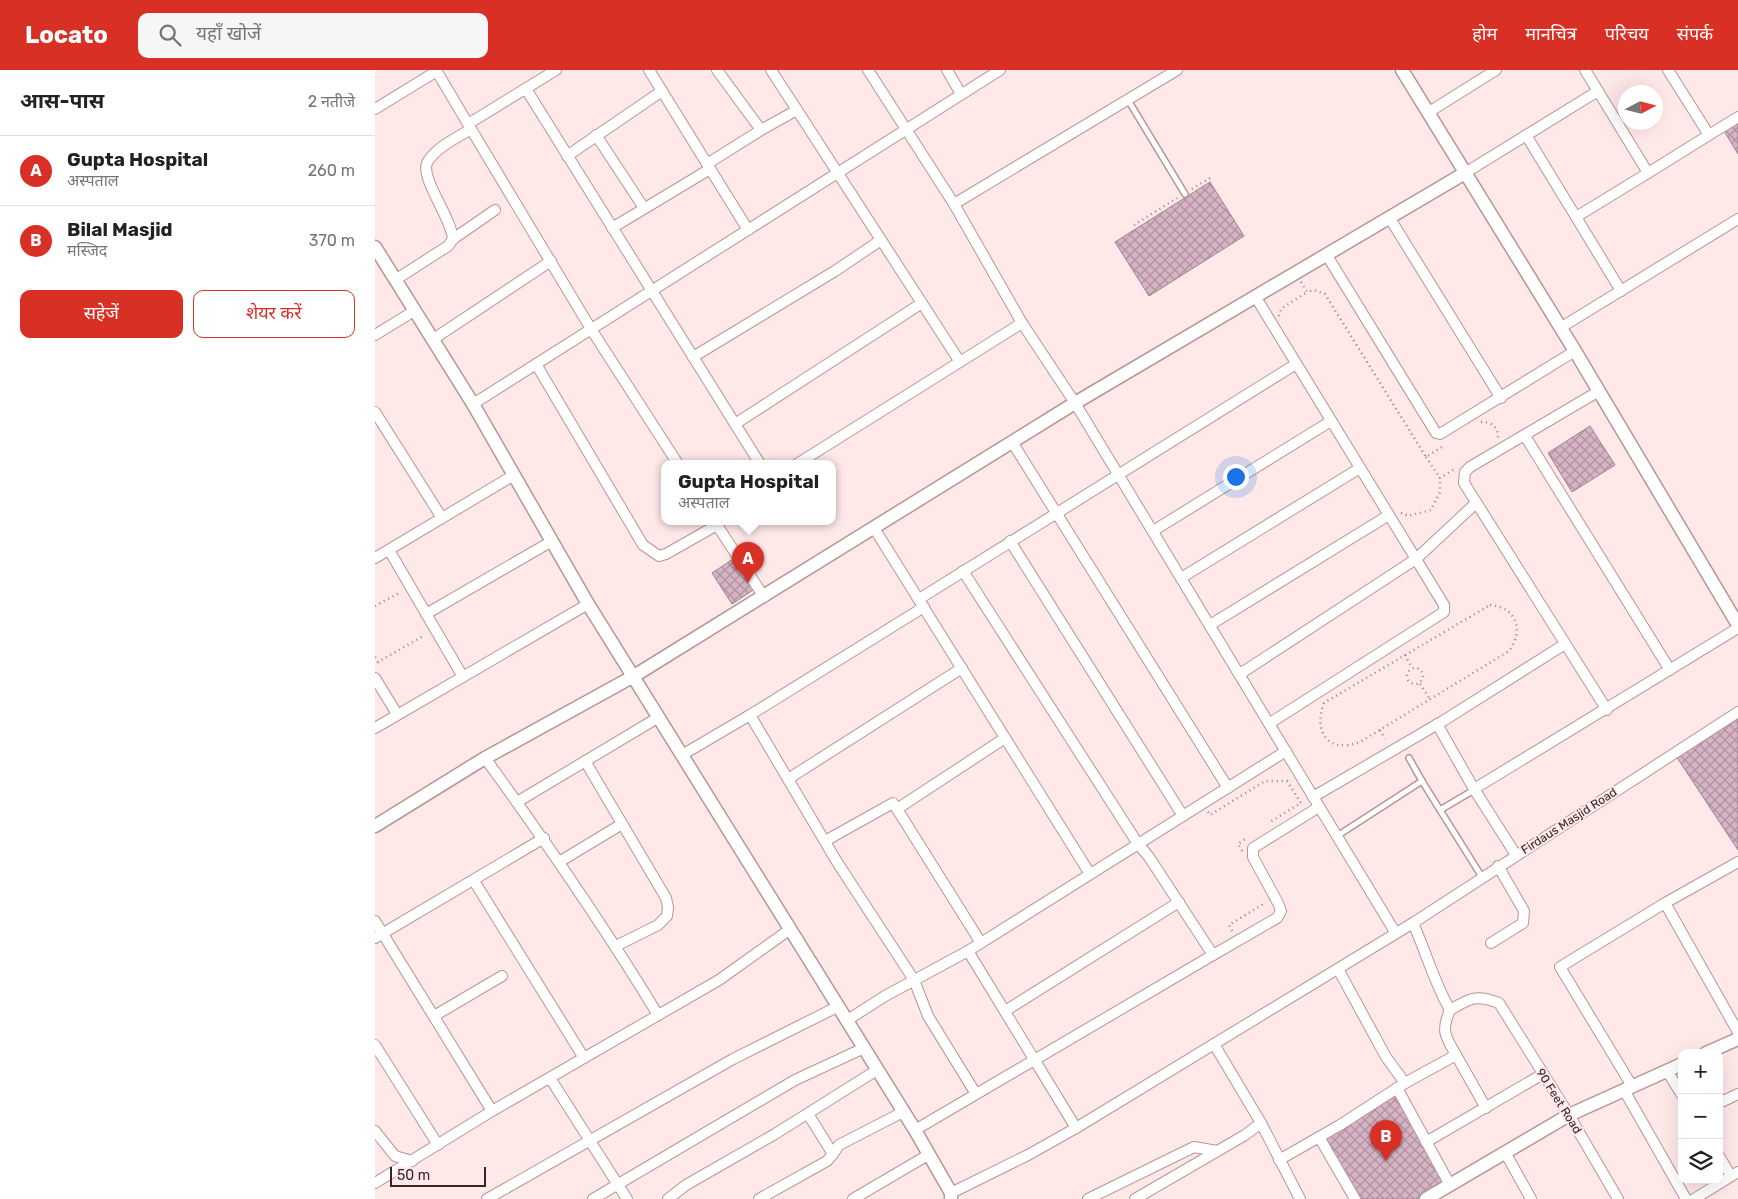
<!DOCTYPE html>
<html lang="hi">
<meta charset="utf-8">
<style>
:root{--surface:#fff;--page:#f6f6f6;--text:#222;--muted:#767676;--line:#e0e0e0;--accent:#d93025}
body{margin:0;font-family:Rubik,"Noto Sans Devanagari",sans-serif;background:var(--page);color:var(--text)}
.controls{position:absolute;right:15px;bottom:15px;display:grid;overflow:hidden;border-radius:10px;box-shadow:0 5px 20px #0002}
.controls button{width:45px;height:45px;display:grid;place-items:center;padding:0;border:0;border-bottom:1px solid var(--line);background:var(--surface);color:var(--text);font:25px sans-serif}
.compass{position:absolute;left:1243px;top:15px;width:45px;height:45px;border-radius:50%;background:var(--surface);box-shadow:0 5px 20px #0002;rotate:83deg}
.scale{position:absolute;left:15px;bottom:12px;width:96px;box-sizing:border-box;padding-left:5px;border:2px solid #342726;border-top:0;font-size:14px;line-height:18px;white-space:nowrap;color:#342726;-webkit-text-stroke:4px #ffe9e8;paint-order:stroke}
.you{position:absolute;left:860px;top:406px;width:18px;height:18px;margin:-12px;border:4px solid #fff;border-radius:50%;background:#1a73e8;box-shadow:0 0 0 8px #1a73e833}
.badge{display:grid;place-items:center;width:32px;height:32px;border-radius:50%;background:var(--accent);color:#fff;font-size:16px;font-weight:700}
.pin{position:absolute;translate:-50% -41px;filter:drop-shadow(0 1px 2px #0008)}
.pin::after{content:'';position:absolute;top:26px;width:18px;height:15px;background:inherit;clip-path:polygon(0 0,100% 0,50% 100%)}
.popup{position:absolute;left:286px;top:390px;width:175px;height:65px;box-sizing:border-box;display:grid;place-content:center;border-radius:10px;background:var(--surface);filter:drop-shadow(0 1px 4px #0005);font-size:16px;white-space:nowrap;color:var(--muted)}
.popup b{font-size:19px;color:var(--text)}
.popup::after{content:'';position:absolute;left:50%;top:100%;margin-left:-10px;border:10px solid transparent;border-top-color:var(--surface)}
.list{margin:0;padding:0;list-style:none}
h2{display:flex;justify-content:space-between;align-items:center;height:65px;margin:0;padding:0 20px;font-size:21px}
h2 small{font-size:16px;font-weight:400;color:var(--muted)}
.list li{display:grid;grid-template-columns:32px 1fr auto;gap:15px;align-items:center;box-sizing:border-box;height:70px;padding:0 20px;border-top:1px solid var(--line)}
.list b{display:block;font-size:19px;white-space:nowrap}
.list p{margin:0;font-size:16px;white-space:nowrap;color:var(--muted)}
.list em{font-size:16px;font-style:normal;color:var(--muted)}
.actions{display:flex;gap:10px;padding:15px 20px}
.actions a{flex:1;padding:11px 0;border:1px solid var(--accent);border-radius:10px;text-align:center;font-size:18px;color:var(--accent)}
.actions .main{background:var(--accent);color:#fff}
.icon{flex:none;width:28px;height:28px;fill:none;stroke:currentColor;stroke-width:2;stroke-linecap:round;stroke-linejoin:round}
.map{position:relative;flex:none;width:1363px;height:1129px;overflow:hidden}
header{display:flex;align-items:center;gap:30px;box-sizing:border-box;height:70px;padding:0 25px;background:var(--accent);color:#fff}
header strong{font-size:24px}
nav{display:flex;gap:28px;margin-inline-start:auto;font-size:18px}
.search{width:350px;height:45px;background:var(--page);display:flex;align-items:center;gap:12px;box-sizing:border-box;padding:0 18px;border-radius:10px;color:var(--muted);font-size:19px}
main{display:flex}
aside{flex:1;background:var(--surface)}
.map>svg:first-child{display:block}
.building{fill:url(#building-cross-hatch);stroke:#9e8390}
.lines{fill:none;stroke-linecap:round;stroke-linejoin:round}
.service-casing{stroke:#b69694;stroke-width:8}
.minor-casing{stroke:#b69694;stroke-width:12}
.tertiary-casing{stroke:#b69694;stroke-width:15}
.path{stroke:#968584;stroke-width:2.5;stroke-dasharray:1 4;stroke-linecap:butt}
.service{stroke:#fff;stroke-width:5}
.minor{stroke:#fff;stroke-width:10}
.tertiary{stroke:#fff;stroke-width:12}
.labels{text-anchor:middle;stroke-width:4;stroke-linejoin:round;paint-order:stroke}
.street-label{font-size:12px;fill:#342726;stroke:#ffe9e8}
</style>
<header>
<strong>Locato</strong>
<div class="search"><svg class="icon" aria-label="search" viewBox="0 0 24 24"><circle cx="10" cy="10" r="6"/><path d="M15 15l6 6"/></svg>यहाँ खोजें</div>
<nav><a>होम</a><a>मानचित्र</a><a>परिचय</a><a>संपर्क</a></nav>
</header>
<main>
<aside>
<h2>आस-पास<small>2 नतीजे</small></h2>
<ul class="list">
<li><span class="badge">A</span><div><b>Gupta Hospital</b><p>अस्पताल</p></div><em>260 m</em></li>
<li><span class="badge">B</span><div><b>Bilal Masjid</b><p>मस्जिद</p></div><em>370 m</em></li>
</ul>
<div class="actions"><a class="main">सहेजें</a><a>शेयर करें</a></div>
</aside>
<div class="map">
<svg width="1363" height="1129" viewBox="0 0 1363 1129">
<defs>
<pattern id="building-cross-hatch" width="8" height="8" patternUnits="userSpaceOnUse" patternTransform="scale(1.25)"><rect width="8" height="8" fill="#d7b4c5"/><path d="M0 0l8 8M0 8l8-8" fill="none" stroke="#af92a0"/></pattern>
</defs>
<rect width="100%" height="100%" fill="#ffe9e8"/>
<!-- building -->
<g class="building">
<path d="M 1363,52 L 1363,84 L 1349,61 Z"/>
<path d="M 835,112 L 869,166 L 774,226 L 740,172 Z"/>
<path d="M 1215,356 L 1240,395 L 1197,422 L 1173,383 Z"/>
<path d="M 361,487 L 381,518 L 357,534 L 337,503 Z"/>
<path d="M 1363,642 L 1363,780 L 1299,683 Z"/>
<path d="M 1023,1021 L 1073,1113 L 1047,1129 L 983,1129 L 947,1068 Z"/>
</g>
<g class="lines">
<defs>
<g id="service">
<path d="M 753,30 L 810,124"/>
<path d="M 1047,711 L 1065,740 L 1099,720"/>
<path d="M 1065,740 L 1107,807"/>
<path d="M 962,766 L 1047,711 L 1034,688"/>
</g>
<g id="minor">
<path d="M 61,0 L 93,54 L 181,0"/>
<path d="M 274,0 L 373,160"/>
<path d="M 342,0 L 386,60 L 422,40 L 396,0"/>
<path d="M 493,0 L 579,134 L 647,253 L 700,333 L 1020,862"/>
<path d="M 572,0 L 586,24"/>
<path d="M 151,19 L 385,394"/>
<path d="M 0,39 L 62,1"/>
<path d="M 422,40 L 585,292"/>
<path d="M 1054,42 L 1121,0"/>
<path d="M 93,54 L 216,259 L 303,394"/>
<path d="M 221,65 L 269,138"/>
<path d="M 1151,65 L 1201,147 L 1273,103 L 1223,21"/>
<path d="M 1334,65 L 1363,47"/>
<path d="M 192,86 L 287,21"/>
<path d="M 332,94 L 386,60"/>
<path d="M 1090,103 L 1223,21 L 1210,0"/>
<path d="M 1273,103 L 1334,65 L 1293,0"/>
<path d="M 579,134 L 802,0"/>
<path d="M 1014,147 L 1126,328"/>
<path d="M 1201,147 L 1246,221"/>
<path d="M 237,158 L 335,99"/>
<path d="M 78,169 L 120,140"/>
<path d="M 951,184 L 1061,363 L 1065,364 L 1200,281"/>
<path d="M 20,210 L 73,176 L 78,169 C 76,146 43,106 53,91 C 62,77 83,67 96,59"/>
<path d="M 880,226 L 1069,535 L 1069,542 L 895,653"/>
<path d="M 1185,258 L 1363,149"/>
<path d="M 0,265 L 39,241"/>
<path d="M 57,270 L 176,191"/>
<path d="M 318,287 L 460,201 L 506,170"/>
<path d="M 161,294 L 268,475 L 284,486 L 291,484 L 342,455"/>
<path d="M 1224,321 L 1095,397 L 1090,402 L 1089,413 L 1232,640"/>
<path d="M 98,334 L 625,0"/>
<path d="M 0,342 L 67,448"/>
<path d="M 360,354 L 547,233"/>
<path d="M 1150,366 L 1295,600"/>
<path d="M 637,372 L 853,718"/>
<path d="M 422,394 L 647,253"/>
<path d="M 340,452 L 389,527"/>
<path d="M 499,458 L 715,804"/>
<path d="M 778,461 L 956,351"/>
<path d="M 635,471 L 808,746"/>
<path d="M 14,480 L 88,607"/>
<path d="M 0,488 L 139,405"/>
<path d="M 806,508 L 985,398"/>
<path d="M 544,529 L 921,294"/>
<path d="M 51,544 L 177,471"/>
<path d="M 835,555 L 1014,445"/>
<path d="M 865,604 L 1041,489 L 1101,433"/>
<path d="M 0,608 L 22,644"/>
<path d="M 375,645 L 462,792 L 539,910 L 553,946 L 601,1024"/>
<path d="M 1062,654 L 1099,719 L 1141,785"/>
<path d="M 0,658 L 213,534"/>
<path d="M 307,685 L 375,645 L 549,537"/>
<path d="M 110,688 C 171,772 229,856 283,945"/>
<path d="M 210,691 L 265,784 L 291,828 L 293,837 L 292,846 L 283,855 L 241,876"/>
<path d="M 413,709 L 587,598"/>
<path d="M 1099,719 L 1363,558"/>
<path d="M 938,727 L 1068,651 L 1190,574"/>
<path d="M 142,732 L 284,647"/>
<path d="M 450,771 L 518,733 L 522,739"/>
<path d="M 184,792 L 247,754"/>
<path d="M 99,811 L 209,988"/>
<path d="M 1290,833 L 1363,962"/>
<path d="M 0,851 L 117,1041"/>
<path d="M 1038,853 C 1051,882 1059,912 1075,940 C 1095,928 1101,924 1124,933 L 1194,1045 L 1243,1129"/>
<path d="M 0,868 L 169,768"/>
<path d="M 606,873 L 522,739 L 630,668"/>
<path d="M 1116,873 L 1148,853 L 1149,841 L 1123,796"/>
<path d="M 838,885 L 902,848 L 906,841 L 903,833 L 878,787 L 878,778 L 944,737"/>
<path d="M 1075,940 C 1066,961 1070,966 1081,985"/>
<path d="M 630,941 L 804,832"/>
<path d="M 59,946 L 127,906"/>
<path d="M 471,951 L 510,926 L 593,881"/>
<path d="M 839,974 L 886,1053"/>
<path d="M 0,975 L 63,1075"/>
<path d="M 1292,1001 L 1307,1025"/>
<path d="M 175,1008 L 252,1129"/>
<path d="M 1030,1013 L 1081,985 L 1111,1038"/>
<path d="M 1257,1016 L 1185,897 L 1290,833 L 1363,792"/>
<path d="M 1022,1018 L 1075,1115"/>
<path d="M 1249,1020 L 1311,1129"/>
<path d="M 1344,1033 L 1363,1024"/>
<path d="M 701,1058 L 593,881 L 911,681"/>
<path d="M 540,1060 L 838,885 L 774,787 L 763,774 L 588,501"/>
<path d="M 0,1061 L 20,1086 L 37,1091"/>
<path d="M 944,1067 L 980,1129"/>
<path d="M 1051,1072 L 1168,1004"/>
<path d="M 1130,1082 L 1156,1129"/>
<path d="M 458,1084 L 464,1075 L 528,1042"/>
<path d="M 1344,1086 L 1356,1106"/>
<path d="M 904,1090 L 965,1055 L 1030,1013 L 1011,987 L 963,899"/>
<path d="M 0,1113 L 117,1041 L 344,910 L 414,860"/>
<path d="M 576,1123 L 653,1085 L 701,1058 L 1038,853 L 1363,642"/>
<path d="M 112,1129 L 358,989 L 462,937"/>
<path d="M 218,1129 L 420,1010 L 489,978"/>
<path d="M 293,1129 L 311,1115 L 400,1064 L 502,1000"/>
<path d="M 384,1129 L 452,1091 L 458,1084 L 433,1044"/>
<path d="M 478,1129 L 553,1085"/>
<path d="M 713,1129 L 819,1077 L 842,1081"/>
<path d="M 760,1129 L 870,1065 L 886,1053 L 925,1129"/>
<path d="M 1319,1129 L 1363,1102"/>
</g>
<g id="tertiary">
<path d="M 1027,0 L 1200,281 L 1363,555"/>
<path d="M 0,177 L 98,334 L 213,534 L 540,1060 L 576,1123 L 576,1129"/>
<path d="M 0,756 L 110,688 L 259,606 L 700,333 L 1090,103"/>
<path d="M 1331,983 L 1363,969"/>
<path d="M 1051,1129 L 1194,1045 L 1307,994"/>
</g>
</defs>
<!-- service casing -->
<use href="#service" class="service-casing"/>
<!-- minor casing -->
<use href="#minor" class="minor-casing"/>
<!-- tertiary casing -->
<use href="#tertiary" class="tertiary-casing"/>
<!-- path -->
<g class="path">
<path d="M 817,119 L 835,108"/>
<path d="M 759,155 L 802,128"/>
<path d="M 926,212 L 932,222 L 939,220 L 950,224 L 1051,387 L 1070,375"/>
<path d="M 904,246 L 906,239 L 932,222"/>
<path d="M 1106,352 C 1117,352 1123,357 1123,368"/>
<path d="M 1051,387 L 1065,408"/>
<path d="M 1026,443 L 1033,446 L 1056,440 L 1065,422 L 1065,408 L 1081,398"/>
<path d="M 1115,535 C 1142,537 1149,561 1134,581 L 985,672 C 953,684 938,662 949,633 Z"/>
<path d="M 0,536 L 26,522"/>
<path d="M 1030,585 L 1037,598"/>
<path d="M 0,587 L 3,592 L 50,565"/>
<circle cx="1040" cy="606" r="8"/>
<path d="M 1045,614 L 1055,629"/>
<path d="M 1005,660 L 1010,669"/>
<path d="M 833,742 L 835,745 L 890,711 L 912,711 L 926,733 L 895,752"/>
<path d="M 867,781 L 863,774 L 870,769"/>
<path d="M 857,861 L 854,855 L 890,833"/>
</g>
<!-- service -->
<use href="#service" class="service"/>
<!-- minor -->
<use href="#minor" class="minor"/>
<!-- tertiary -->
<use href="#tertiary" class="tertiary"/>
</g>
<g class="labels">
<!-- street labels -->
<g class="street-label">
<text transform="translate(1194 751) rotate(-33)" y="4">Firdaus Masjid Road</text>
<text transform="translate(1184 1031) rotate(58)" y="4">90 Feet Road</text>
</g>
</g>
</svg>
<div class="controls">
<button>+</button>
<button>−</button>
<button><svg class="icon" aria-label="layers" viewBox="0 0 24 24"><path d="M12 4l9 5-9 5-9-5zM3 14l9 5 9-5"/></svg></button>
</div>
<svg class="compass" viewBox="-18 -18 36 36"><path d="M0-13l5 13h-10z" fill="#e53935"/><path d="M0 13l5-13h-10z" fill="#767676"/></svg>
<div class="scale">50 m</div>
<div class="you"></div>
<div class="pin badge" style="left:373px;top:513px">A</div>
<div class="popup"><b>Gupta Hospital</b>अस्पताल</div>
<div class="pin badge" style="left:1011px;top:1091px">B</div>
</div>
</main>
